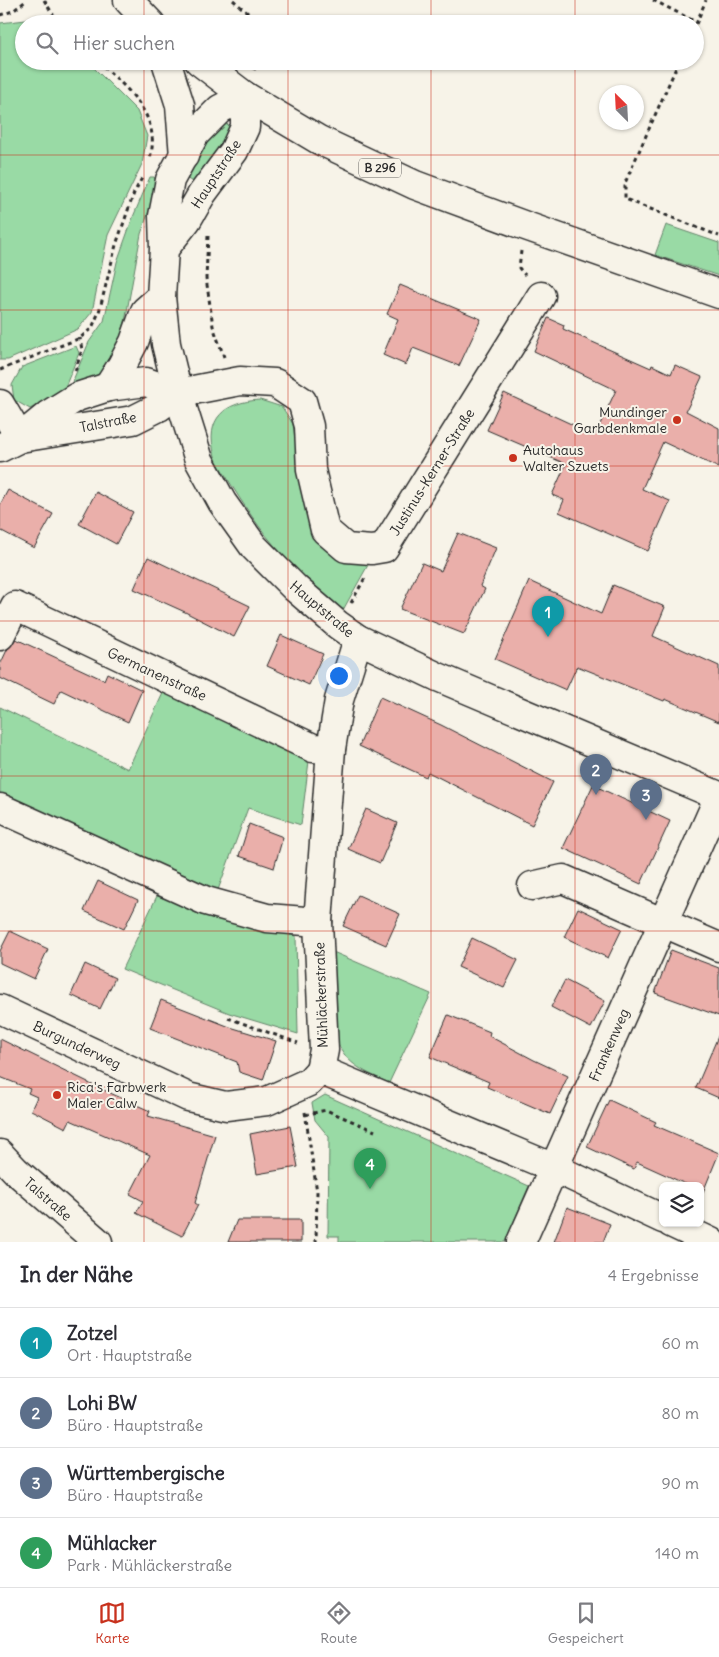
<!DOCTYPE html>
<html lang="de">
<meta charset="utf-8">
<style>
:root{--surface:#fff;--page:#f2f2f3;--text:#2b2b33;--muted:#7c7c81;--line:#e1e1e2;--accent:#c8321e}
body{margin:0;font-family:Delius,sans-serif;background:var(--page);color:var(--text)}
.controls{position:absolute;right:15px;bottom:15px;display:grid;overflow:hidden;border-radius:8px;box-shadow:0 1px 4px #0004}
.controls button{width:45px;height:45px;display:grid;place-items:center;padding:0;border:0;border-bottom:1px solid var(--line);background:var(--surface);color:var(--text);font:25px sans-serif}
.compass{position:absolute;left:599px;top:85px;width:45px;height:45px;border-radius:50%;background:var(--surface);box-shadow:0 1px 4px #0004;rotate:336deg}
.you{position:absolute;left:338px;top:675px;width:18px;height:18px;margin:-12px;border:4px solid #fff;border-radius:50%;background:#1a73e8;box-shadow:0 0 0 8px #1a73e833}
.badge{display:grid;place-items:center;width:32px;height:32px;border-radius:50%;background:var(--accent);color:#fff;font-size:16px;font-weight:700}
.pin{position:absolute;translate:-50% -41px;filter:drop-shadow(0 1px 2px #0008)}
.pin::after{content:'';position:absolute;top:26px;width:18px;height:15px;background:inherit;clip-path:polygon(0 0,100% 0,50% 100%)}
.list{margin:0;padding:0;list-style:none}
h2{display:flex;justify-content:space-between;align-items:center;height:65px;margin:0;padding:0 20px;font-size:21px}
h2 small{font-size:16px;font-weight:400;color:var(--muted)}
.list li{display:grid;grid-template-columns:32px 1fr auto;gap:15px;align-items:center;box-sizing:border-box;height:70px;padding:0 20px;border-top:1px solid var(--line)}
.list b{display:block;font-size:19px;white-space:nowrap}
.list p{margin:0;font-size:16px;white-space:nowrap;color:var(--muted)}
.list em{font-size:16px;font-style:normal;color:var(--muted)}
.icon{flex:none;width:28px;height:28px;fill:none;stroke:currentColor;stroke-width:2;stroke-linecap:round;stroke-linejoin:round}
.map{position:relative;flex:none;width:719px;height:1242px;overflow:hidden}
.search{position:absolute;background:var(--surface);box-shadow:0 1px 4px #0004;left:15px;right:15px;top:15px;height:55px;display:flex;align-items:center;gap:12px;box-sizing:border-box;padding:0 18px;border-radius:28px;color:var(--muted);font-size:19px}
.sheet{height:345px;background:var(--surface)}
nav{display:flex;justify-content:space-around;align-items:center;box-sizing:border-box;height:70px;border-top:1px solid var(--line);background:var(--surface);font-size:14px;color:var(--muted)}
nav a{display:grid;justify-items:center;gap:2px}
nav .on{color:var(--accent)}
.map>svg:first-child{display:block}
.green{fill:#99daa5;stroke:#628268}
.building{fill:#eaafaa;stroke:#2b2b2b}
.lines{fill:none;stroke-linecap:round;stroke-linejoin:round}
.minor-casing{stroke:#2b2b2b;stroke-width:31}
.major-casing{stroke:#2b2b2b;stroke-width:31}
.path{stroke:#2b2b2b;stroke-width:3;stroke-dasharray:4 4;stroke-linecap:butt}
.minor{stroke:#f7f3e8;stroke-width:28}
.major{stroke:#f7f3e8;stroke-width:28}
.grid{fill:none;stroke:#c8321e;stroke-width:1;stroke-opacity:0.55}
.poi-dot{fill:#c8321e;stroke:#f7f3e8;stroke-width:2}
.labels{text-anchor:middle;stroke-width:4;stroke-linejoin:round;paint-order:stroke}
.shield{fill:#f7f3e8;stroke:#686764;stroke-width:1}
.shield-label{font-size:12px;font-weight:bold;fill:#2b2b2b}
.street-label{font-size:14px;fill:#2b2b2b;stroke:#f7f3e8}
.poi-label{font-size:14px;fill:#2b2b2b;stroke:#f7f3e8;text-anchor:start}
</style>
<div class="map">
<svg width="719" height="1242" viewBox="0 0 719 1242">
<rect width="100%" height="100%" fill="#f7f3e8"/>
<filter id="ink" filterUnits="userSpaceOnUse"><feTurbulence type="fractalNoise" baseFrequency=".02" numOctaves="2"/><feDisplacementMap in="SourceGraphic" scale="10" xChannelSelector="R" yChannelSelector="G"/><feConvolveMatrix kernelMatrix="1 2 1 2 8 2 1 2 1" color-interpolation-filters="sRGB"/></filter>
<g filter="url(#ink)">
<!-- green -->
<g class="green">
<path d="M 43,18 L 49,24 L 24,24 L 24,61 L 87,61 L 137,111 L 147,136 L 142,164 L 108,235 L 92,312 L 78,329 L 8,360 L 0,360 L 0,23 Z"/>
<path d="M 220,122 L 229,125 L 231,130 L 197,185 L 183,176 Z"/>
<path d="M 150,177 L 154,177 L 158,184 L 141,234 L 125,322 L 113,360 L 99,377 L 73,384 L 74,378 L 89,342 L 104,321 L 117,262 L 133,217 Z"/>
<path d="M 666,225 L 719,243 L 719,276 L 655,255 Z"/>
<path d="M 76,346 L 79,353 L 63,392 L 30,409 L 14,400 L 12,385 L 22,367 Z"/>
<path d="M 260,400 L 282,407 L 293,424 L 300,477 L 344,561 L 368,565 L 343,610 C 323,591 299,574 281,553 C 260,530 242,503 226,476 C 222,470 217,463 215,456 C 204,418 225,402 260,400 Z"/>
<path d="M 164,691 L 309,761 L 301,825 L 248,808 L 218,890 L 157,869 L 0,796 L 0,707 L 128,769 Z"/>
<path d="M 157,896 L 249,927 L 296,936 L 298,1034 L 229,1013 L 122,969 Z"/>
<path d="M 333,952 L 431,994 L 389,1083 C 366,1072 347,1066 337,1041 Z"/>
<path d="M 325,1095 L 529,1186 L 505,1242 L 339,1242 L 339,1236 L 328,1236 L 329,1137 L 315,1120 L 312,1103 Z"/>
</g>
<!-- building -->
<g class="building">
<path d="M 400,285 L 481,319 L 459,366 L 413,348 L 406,365 L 383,355 L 398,319 L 387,314 Z"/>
<path d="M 548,318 L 564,325 L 563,329 L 651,368 L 652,365 L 671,374 L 675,365 L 702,377 L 686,411 L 719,428 L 719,468 L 663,442 L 642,489 L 670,501 L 648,551 L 559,512 L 564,500 L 552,495 L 566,464 L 487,430 L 504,393 L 595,435 L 616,390 L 534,351 Z"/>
<path d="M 8,490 L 53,514 L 34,548 L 0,530 L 0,505 Z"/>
<path d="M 96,492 L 133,512 L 116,544 L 79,524 Z"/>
<path d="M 458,533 L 496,548 L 480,586 L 485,589 L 464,634 L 400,609 L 422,563 L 441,571 Z"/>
<path d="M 148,557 L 250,606 L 234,637 L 185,612 L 134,589 Z"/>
<path d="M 529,581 L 601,614 L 613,585 L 665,607 L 653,636 L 719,666 L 719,722 L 665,699 L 664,701 L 577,666 L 566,690 L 495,659 Z"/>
<path d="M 281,635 L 323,654 L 309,685 L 267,666 Z"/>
<path d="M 16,639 L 104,680 L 107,673 L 142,690 L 128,722 L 61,690 L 54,704 L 0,678 L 0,665 L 7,650 Z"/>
<path d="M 380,697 L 441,725 L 553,782 L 532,825 L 428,772 L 426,777 L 359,746 Z"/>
<path d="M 593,785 L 670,821 L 641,884 L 563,848 Z"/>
<path d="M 366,809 L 397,823 L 380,863 L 348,849 Z"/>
<path d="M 249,824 L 283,837 L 274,868 L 239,856 Z"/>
<path d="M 98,881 L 138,900 L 124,929 L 84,911 Z"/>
<path d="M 358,895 L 400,914 L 386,945 L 343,926 Z"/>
<path d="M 578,908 L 622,929 L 608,958 L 564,937 Z"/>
<path d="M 10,931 L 48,949 L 34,979 L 0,963 L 0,951 Z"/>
<path d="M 472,938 L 518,960 L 504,988 L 458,967 Z"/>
<path d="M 671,950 L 719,968 L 719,1016 L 655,993 Z"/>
<path d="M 85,964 L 115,978 L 100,1009 L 71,995 Z"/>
<path d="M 565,980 L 605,1001 L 591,1028 L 551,1007 Z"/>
<path d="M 161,1000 L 230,1027 L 276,1041 L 263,1080 L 239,1072 L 237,1062 L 150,1028 Z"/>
<path d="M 448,1015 L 490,1032 L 489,1036 L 534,1060 L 568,1076 L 550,1114 L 487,1087 L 489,1082 L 430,1057 Z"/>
<path d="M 719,1034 L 719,1098 L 696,1088 Z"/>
<path d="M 0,1039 L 88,1082 L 88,1083 L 150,1111 L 148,1116 L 215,1135 L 195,1203 L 198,1205 L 182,1236 L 136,1213 L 143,1201 L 130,1194 L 150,1155 L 70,1120 L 66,1128 L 31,1110 L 37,1097 L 28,1093 L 30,1089 L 0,1077 Z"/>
<path d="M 609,1100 L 656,1122 L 654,1125 L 719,1153 L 703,1192 L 700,1190 L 700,1186 L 690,1186 L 637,1162 L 634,1169 L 587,1147 Z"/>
<path d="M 290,1126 L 298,1167 L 257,1174 L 250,1134 Z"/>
<path d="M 567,1207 L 610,1224 L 603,1242 L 554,1242 Z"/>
<path d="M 237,1220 L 301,1220 L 301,1242 L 228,1242 Z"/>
</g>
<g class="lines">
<defs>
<g id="minor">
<path d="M 166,61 L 180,105 L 184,156"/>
<path d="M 164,249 L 187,220 L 202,194 L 234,151 L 245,127 L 245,96 L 220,109 L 195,134 L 170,180 L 163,216 L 164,249 L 161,297 L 166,344 L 178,393 L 199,460 L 222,502 L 254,547 L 295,588 L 338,625 L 358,639 L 438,677 L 719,796"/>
<path d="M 108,387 L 122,365 L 134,342 L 145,311 L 161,297"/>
<path d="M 0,404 L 20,438"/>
<path d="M 20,438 L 133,420 L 159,407 L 178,393 L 240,381 L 275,383 L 302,401 L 309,426 L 311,470 L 325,530 L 346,548 L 372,550 L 384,548 L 541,296"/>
<path d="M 0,448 L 20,438 L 48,415 L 77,397 L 108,387 L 146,382 L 178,393"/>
<path d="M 0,636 L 15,606 L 313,748 L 331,749"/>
<path d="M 358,639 L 339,700 L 331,749 L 318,922 L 324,1050 L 320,1070 L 554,1168 L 663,1219"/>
<path d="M 0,808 L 206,901 L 267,918 L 318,922"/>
<path d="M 532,886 L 563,879 L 719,947"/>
<path d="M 0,1009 L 188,1097 L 226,1106 L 267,1101 L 309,1082 L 320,1070"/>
<path d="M 0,1154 L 16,1171 L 98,1242"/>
<path d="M 671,1223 L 711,1242"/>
<path d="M 521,1242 L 719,797"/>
</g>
<g id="major">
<path d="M 128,0 L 151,24"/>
<path d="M 199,61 L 245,96 L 319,140 L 415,185 L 523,225 L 719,294"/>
</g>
</defs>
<!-- minor casing -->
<use href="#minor" class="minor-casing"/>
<!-- major casing -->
<use href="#major" class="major-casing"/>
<!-- path -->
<g class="path">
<path d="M 44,0 L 59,24"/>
<path d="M 233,0 L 258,22 L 258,24"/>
<path d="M 653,0 L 696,22"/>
<path d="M 0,15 L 13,11 L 27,0"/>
<path d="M 696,24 L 706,0"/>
<path d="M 98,61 C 126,88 162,115 150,158"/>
<path d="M 679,61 L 625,183 L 625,199 L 719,236"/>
<path d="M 254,70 L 257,61"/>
<path d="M 208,236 L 206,278 L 213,326 L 224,357"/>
<path d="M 521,251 L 519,268 L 525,275"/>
<path d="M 0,370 L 80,338 L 92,328 L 99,312 L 116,245 L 134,193 L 142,178"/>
<path d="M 75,371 L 82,350 L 80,338"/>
<path d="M 351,603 L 366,576"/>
<path d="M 228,1018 L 298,1043"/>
<path d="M 305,1112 L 317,1192 L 316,1242"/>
<path d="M 305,1115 L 326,1110 L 375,1131"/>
</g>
<!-- minor -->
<use href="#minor" class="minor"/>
<!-- major -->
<use href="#major" class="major"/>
</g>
</g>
<!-- grid -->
<path class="grid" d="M 144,0 L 144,24M 288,0 L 288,24M 431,0 L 431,24M 575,0 L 575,24M 144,61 L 144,1242M 288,61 L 288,1242M 431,61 L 431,1242M 575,61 L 575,1242M 0,155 L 719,155M 0,310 L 719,310M 0,466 L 719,466M 0,621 L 719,621M 0,776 L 719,776M 0,931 L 719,931M 0,1087 L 719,1087"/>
<!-- markers -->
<g class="poi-dot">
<circle cx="677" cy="420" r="5"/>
<circle cx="513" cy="458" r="5"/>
<circle cx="57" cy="1095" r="5"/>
</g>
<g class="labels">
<!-- shield labels -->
<rect class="shield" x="359" y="158.5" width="42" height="19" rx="4"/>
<g class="shield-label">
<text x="380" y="172">B 296</text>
</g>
<!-- street labels -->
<g class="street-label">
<text transform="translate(216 174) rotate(-57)" y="5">Hauptstraße</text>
<text transform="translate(108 422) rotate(-11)" y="5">Talstraße</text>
<text transform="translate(432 472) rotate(-58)" y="5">Justinus-Kerner-Straße</text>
<text transform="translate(322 609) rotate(40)" y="5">Hauptstraße</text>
<text transform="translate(157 674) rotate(25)" y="5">Germanenstraße</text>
<text transform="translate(321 995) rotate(-92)" y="5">Mühläckerstraße</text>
<text transform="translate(77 1045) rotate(25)" y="5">Burgunderweg</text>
<text transform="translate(609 1045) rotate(-66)" y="5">Frankenweg</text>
<text transform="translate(48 1199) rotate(41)" y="5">Talstraße</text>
</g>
<!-- poi labels -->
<g class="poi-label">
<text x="667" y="417" text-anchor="end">Mundinger<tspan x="667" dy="16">Garbdenkmale</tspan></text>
<text x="523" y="455">Autohaus<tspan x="523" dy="16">Walter Szuets</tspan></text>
<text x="67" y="1092">Rica's Farbwerk<tspan x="67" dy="16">Maler Calw</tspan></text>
</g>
</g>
</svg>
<div class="controls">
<button><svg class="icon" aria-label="layers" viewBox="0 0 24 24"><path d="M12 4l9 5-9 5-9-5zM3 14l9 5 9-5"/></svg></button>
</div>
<svg class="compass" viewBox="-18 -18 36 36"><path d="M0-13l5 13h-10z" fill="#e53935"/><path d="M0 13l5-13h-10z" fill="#7c7c81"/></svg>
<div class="you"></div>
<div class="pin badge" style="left:548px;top:637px;background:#0f9aa8">1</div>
<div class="pin badge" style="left:596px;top:795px;background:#5c6f8a">2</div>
<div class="pin badge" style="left:646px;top:820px;background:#5c6f8a">3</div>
<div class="pin badge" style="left:370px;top:1189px;background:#2e9e5b">4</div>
<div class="search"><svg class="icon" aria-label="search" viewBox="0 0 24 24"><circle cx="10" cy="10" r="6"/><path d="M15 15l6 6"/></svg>Hier suchen</div>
</div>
<section class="sheet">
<h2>In der Nähe<small>4 Ergebnisse</small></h2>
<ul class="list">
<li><span class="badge" style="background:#0f9aa8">1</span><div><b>Zotzel</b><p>Ort · Hauptstraße</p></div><em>60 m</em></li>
<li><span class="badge" style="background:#5c6f8a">2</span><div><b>Lohi BW</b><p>Büro · Hauptstraße</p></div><em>80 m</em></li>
<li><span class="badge" style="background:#5c6f8a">3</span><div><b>Württembergische</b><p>Büro · Hauptstraße</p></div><em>90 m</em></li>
<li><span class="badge" style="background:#2e9e5b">4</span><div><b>Mühlacker</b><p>Park · Mühläckerstraße</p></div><em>140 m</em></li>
</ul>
</section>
<nav>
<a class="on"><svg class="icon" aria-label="map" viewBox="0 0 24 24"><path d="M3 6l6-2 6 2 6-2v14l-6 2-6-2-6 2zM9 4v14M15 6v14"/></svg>Karte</a>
<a><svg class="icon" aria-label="directions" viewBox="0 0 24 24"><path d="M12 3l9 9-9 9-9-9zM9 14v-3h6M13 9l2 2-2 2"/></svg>Route</a>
<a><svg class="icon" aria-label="saved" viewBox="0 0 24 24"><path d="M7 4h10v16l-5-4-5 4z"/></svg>Gespeichert</a>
</nav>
